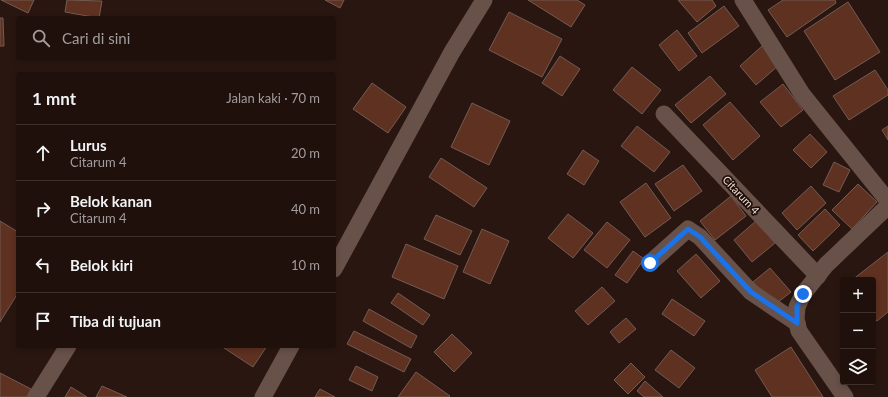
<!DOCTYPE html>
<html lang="id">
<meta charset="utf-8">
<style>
:root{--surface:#20100c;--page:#281915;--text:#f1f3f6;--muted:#a29d9d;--line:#3d302d}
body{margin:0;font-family:Lato,sans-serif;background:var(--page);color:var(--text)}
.controls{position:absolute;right:12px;bottom:12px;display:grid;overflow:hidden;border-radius:4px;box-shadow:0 2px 6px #0003}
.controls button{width:36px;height:36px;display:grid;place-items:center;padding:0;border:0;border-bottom:1px solid var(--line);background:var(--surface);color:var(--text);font:20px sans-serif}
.stop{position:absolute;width:12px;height:12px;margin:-9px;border:3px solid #1a73e8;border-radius:50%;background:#fff}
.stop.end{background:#1a73e8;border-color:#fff;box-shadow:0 1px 4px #0008}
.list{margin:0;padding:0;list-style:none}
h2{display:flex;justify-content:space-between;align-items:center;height:52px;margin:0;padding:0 16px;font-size:17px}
h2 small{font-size:13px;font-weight:400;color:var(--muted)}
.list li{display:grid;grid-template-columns:26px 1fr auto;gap:12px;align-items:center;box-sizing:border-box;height:56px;padding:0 16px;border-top:1px solid var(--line)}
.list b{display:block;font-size:15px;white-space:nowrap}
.list p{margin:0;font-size:13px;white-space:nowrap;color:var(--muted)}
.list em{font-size:13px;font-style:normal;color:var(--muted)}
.icon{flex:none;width:22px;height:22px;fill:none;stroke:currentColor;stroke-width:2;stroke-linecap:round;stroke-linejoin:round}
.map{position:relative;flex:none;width:888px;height:397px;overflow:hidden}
.search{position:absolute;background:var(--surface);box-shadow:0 2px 6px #0003;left:16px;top:16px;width:320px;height:44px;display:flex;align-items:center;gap:10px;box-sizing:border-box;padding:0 14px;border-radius:4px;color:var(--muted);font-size:15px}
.panel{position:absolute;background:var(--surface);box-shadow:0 2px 6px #0003;left:16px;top:72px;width:320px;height:276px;border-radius:4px}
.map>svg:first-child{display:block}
.building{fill:#5f3121;stroke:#735b53}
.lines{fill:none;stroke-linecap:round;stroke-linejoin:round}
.street{stroke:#685148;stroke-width:17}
.route{stroke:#1a73e8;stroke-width:5}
.labels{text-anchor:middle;stroke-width:3.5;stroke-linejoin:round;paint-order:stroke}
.street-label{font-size:11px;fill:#ecded9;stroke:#200d07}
</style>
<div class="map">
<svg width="888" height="397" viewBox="0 0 888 397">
<rect width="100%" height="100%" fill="#2a1610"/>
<!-- building -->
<g class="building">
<path d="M 1,0 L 34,0 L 28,13 Z"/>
<path d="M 67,0 L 102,1 L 99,18 L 65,12 Z"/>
<path d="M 325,0 L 344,0 L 340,8 Z"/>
<path d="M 528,0 L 577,0 L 585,5 L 571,27 Z"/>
<path d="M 678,0 L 712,0 L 716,6 L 697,22 Z"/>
<path d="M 783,0 L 835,0 L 836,3 L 787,37 L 768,10 Z"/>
<path d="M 848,2 L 880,52 L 835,80 L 804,31 Z"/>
<path d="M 724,6 L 739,26 L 702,53 L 688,33 Z"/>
<path d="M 509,12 L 562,39 L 542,77 L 489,50 Z"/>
<path d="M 0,18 L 3,18 L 4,46 L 0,46 Z"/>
<path d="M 677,30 L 697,56 L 679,71 L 659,45 Z"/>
<path d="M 762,46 L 779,65 L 756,85 L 740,66 Z"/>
<path d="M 560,56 L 580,69 L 562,96 L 542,83 Z"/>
<path d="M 632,67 L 661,90 L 642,114 L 613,90 Z"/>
<path d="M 875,70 L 888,90 L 888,95 L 849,120 L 833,96 Z"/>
<path d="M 710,76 L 726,94 L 691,123 L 675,105 Z"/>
<path d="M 372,83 L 406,107 L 388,133 L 353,109 Z"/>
<path d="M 783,84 L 803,110 L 781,127 L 760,102 Z"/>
<path d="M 730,102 L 760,136 L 733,160 L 703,125 Z"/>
<path d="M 472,103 L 510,121 L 489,165 L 451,147 Z"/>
<path d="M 637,126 L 670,152 L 654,172 L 621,146 Z"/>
<path d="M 888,126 L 888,140 L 882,130 Z"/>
<path d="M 810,134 L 827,152 L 811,168 L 793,150 Z"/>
<path d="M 583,150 L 599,161 L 584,185 L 567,174 Z"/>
<path d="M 441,158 L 487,188 L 474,207 L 429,177 Z"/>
<path d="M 834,162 L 850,170 L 839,192 L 823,185 Z"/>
<path d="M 683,165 L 702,191 L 674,211 L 655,184 Z"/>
<path d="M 646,183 L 671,218 L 645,237 L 620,202 Z"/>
<path d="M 858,184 L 877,202 L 852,229 L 832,210 Z"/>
<path d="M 811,186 L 826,203 L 797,230 L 782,213 Z"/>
<path d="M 731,196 L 746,216 L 715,240 L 700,221 Z"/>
<path d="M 825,209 L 840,225 L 813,251 L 798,235 Z"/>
<path d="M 568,214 L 593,233 L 573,258 L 548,238 Z"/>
<path d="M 436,215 L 472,231 L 460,255 L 424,239 Z"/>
<path d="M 0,221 L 18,232 L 18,293 L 0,322 Z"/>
<path d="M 756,221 L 775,243 L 752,262 L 734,240 Z"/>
<path d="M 607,222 L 630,240 L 607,268 L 584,250 Z"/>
<path d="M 482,229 L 509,241 L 490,284 L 463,272 Z"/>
<path d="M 406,244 L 458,266 L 444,299 L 392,277 Z"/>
<path d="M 633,251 L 644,259 L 627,283 L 615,275 Z"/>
<path d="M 888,252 L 888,312 L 877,321 L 873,316 L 873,280 L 852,280 Z"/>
<path d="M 696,254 L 720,281 L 701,298 L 677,271 Z"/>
<path d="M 770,268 L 791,292 L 773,306 L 753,282 Z"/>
<path d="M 602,287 L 615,301 L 588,325 L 575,311 Z"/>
<path d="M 398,293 L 430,315 L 423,325 L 391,303 Z"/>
<path d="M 672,299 L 705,321 L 694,336 L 662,314 Z"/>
<path d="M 369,309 L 417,336 L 411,348 L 363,321 Z"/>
<path d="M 626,318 L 636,329 L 619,343 L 610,332 Z"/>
<path d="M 354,331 L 411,359 L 404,372 L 347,344 Z"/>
<path d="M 452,334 L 472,353 L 454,372 L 434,352 Z"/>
<path d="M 221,346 L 267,346 L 253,367 Z"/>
<path d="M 791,347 L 823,397 L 772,397 L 755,370 Z"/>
<path d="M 671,350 L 695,368 L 679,388 L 655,370 Z"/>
<path d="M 631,363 L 645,377 L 628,394 L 614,380 Z"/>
<path d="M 356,366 L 378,377 L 372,391 L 349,380 Z"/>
<path d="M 416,372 L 450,396 L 449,397 L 398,397 Z"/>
<path d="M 0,373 L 31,389 L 27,397 L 0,397 Z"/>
<path d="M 645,381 L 663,397 L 644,397 L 637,391 Z"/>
<path d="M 102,386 L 127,397 L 96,397 Z"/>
<path d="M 71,387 L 87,397 L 65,397 Z"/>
<path d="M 320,389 L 335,397 L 315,397 Z"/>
</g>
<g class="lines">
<!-- street -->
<g class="street">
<path d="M 743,0 L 802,94 L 888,201"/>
<path d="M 664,114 L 818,276"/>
<path d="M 650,263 L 688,229 L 700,237 L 751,292 L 797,323"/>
<path d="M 334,269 L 452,52 L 484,0"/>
<path d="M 36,397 L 68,346"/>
<path d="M 263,397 L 291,346"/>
<path d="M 845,397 L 799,331 L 796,319 L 797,307 L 803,294 L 826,265 L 888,206"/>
</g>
</g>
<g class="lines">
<!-- route -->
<path class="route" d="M 650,263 L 688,229 L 700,237 L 751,292 L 797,323 L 797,307 L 803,294"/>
</g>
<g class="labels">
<!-- street labels -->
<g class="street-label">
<text transform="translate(741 195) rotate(47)" y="4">Citarum 4</text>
</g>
</g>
</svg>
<div class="controls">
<button>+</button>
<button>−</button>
<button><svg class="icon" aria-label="layers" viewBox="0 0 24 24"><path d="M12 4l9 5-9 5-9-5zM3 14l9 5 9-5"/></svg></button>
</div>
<div class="stop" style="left:650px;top:263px"></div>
<div class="stop end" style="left:803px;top:294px"></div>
<div class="search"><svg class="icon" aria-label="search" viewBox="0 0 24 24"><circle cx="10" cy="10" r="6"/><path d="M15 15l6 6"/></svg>Cari di sini</div>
<section class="panel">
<h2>1 mnt<small>Jalan kaki · 70 m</small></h2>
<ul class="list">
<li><svg class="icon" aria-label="ahead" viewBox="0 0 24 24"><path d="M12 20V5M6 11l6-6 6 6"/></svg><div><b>Lurus</b><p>Citarum 4</p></div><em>20 m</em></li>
<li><svg class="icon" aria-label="right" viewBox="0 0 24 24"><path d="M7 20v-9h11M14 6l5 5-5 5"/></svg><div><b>Belok kanan</b><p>Citarum 4</p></div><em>40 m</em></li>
<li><svg class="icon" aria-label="left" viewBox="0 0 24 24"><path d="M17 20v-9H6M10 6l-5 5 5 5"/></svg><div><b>Belok kiri</b></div><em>10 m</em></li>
<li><svg class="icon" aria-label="arrive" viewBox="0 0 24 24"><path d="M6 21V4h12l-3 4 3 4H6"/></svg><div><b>Tiba di tujuan</b></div></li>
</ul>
</section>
</div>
